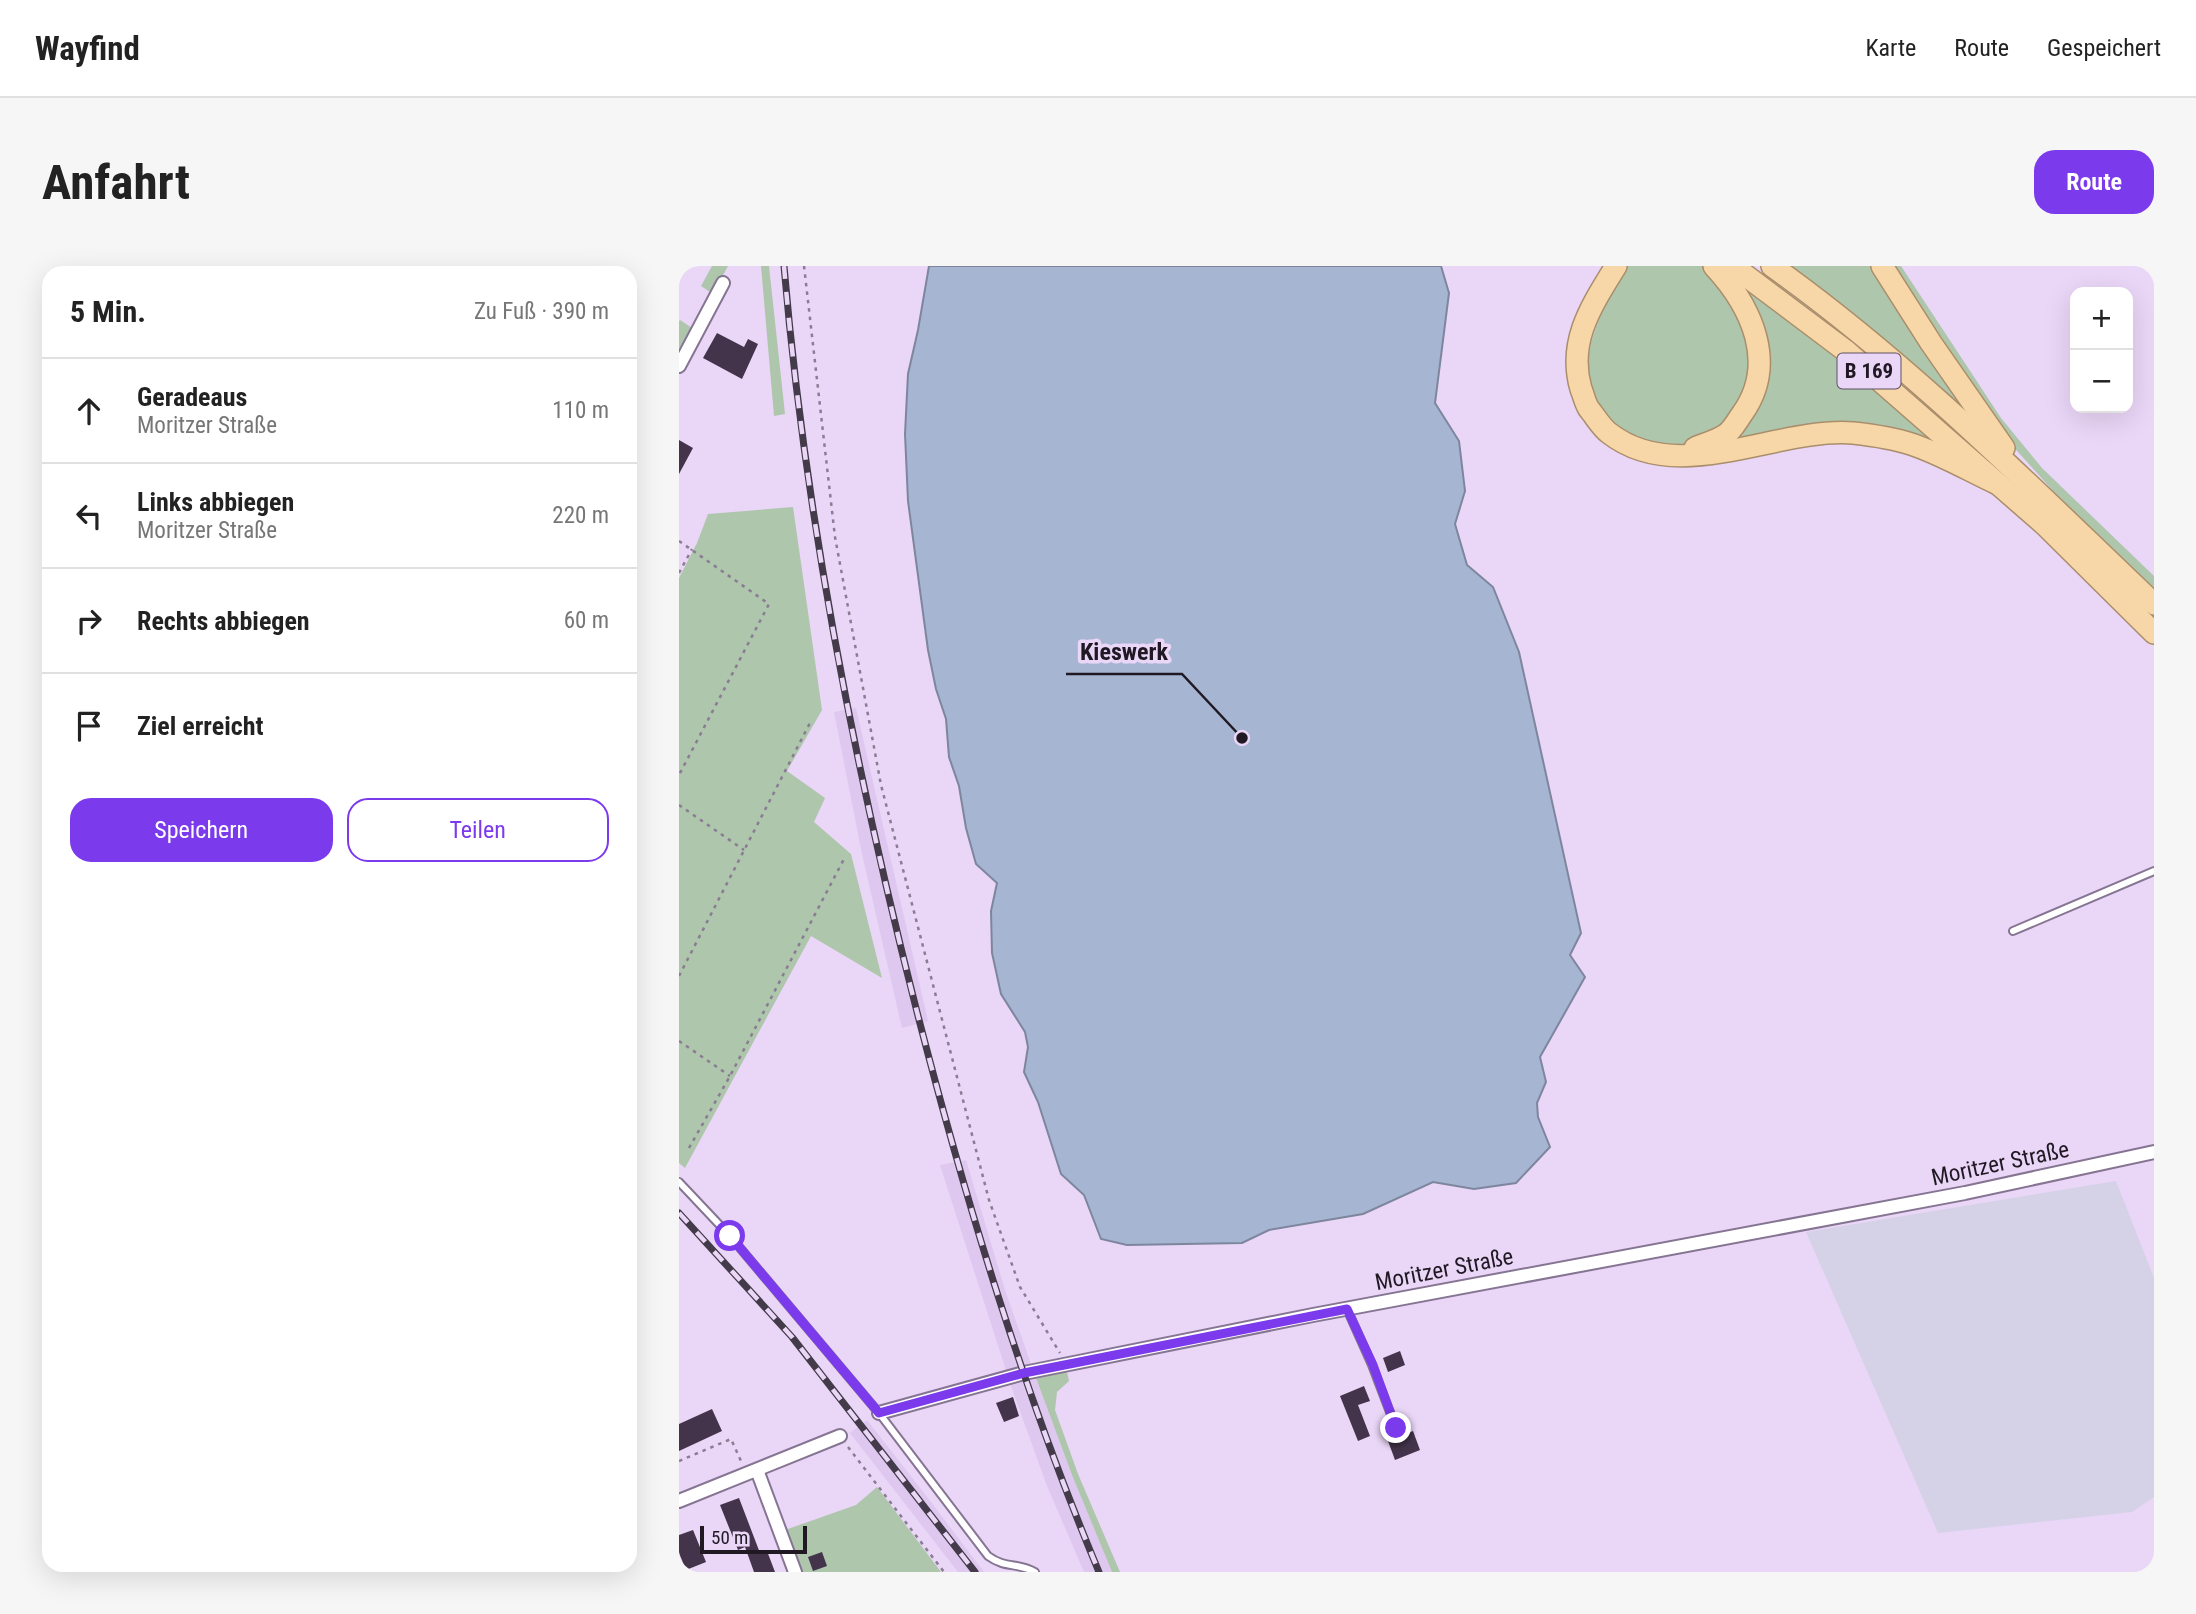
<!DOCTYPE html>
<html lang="de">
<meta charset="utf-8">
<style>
:root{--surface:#fff;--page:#f6f6f6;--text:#222;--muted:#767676;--line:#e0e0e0;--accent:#7c3aed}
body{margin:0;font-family:"Roboto Condensed",sans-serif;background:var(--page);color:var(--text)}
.controls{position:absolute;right:21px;top:21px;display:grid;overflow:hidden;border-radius:14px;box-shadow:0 7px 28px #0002}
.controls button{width:63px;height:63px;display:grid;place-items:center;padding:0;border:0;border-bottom:2px solid var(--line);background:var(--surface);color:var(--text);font:35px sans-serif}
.scale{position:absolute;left:21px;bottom:18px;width:107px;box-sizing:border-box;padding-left:7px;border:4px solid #201924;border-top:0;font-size:19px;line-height:24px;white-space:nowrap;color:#201924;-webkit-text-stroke:5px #ead6f7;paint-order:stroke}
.stop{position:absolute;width:21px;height:21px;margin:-16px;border:5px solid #7c3aed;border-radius:50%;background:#fff}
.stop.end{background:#7c3aed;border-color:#fff;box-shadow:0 2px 7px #0008}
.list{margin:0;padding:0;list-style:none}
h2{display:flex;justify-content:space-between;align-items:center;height:91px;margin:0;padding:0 28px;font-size:30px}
h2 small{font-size:23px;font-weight:400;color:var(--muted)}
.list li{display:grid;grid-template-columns:46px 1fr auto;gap:21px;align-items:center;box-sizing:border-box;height:105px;padding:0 28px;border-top:2px solid var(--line)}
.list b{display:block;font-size:26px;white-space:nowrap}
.list p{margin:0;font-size:23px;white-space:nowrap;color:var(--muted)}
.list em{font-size:23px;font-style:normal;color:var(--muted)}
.actions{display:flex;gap:14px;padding:21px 28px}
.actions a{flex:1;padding:16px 0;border:2px solid var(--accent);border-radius:21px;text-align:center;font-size:24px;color:var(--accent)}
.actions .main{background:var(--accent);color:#fff}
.icon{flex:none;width:38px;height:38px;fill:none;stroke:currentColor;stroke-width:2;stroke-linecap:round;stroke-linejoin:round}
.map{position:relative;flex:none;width:1475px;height:1306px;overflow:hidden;border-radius:21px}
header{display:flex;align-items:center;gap:42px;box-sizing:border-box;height:98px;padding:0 35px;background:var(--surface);border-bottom:2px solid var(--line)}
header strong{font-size:33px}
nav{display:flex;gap:38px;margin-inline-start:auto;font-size:24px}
.intro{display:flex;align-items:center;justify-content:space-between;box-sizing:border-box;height:168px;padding:0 42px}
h1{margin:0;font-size:49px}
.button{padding:18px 32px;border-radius:21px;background:var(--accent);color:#fff;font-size:24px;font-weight:700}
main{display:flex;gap:42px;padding:0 42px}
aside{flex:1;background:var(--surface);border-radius:21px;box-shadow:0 7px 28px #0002}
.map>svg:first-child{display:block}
.built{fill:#dfc8ef}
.industrial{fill:#d5d2e7}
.green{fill:#aec6ac}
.water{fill:#a6b5d2;stroke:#7e869e;stroke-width:2}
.building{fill:#43344b}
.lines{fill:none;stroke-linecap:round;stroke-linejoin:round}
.service-casing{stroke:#867592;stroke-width:10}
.minor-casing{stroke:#867592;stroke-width:16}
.trunk-casing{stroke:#aa8e6c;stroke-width:24}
.path{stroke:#8a7c93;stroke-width:2.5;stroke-dasharray:3.5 5;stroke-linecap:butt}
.service{stroke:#fff;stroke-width:6}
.minor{stroke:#fff;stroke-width:12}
.trunk{stroke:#f7d7a8;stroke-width:21}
.rail-casing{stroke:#443b4a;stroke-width:7}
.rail{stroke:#ead6f7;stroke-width:4.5;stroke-dasharray:13;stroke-linecap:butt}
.route{stroke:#7c3aed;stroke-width:9}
.labels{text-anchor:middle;stroke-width:7;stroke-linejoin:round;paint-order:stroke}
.shield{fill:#ead6f7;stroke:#5d5263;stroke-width:2}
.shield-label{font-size:21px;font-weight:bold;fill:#201924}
.street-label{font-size:23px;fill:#201924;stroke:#ead6f7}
.leader{fill:none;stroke:#201924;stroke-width:2.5}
.callout-dot{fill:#201924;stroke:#ead6f7;stroke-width:2.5}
.callout-label{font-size:24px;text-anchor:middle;font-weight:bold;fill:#201924;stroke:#ead6f7;stroke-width:7;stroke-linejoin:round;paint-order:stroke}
</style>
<header>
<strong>Wayfind</strong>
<nav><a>Karte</a><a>Route</a><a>Gespeichert</a></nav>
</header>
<div class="intro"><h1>Anfahrt</h1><a class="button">Route</a></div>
<main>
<aside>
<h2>5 Min.<small>Zu Fuß · 390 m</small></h2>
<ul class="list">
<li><svg class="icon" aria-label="ahead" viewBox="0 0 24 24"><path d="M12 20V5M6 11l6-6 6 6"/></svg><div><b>Geradeaus</b><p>Moritzer Straße</p></div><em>110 m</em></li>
<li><svg class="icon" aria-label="left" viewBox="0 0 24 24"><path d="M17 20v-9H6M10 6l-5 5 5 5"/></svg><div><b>Links abbiegen</b><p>Moritzer Straße</p></div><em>220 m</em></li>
<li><svg class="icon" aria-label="right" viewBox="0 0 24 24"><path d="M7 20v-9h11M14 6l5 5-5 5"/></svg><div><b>Rechts abbiegen</b></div><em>60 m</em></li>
<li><svg class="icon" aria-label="arrive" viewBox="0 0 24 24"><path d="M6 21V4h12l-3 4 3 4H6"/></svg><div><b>Ziel erreicht</b></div></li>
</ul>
<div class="actions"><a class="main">Speichern</a><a>Teilen</a></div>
</aside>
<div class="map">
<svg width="1475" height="1306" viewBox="0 0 1475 1306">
<rect width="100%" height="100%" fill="#ead6f7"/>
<!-- built -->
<g class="built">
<path d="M 177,442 L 249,755 L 223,762 L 183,588 L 155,446 Z"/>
<path d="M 287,894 L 327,1027 L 357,1112 L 393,1209 L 433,1306 L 405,1306 L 368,1220 L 332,1120 L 261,899 Z"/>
<path d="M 188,1154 L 252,1236 L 305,1306 L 279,1306 L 171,1167 Z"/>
</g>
<!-- industrial -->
<path class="industrial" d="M 1437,915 L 1475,1012 L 1475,1231 L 1453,1246 L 1259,1267 L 1127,966 Z"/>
<!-- green -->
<g class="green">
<path d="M 33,0 L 49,0 L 34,28 L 22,20 Z"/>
<path d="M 82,0 L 90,0 L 106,148 L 95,150 Z"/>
<path d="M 949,0 L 1024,0 C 1040,15 1058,34 1067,54 C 1070,62 1075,98 1073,107 C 1073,112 1052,155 1048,160 C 1044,164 1017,178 1010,179 C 989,184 967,176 949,167 C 877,128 917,50 949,0 Z"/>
<path d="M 1107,0 L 1194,0 L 1289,149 Z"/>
<path d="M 1212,0 L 1222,0 L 1322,152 L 1363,202 L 1475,310 L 1475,327 L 1405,259 L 1330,176 Z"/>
<path d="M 1048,5 L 1153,84 L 1267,185 L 1237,172 L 1038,182 L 1083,126 Z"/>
<path d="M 1,54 L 13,62 L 0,83 L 0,55 Z"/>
<path d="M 114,241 L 143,444 L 108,505 L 146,532 L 135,556 L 172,588 L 203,712 L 132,670 L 6,902 L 0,897 L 0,312 L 18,277 L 29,248 Z"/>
<path d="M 388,1106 L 390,1115 L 378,1126 L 376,1144 L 399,1208 L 441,1306 L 433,1306 L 393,1209 L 357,1112 Z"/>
<path d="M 198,1221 L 262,1306 L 121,1306 L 106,1264 L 177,1239 Z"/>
</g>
<!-- water -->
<path class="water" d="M 250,0 L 762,0 L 770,27 L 756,137 L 780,175 L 786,225 L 776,258 L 788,299 L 814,321 L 840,386 L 902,667 L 891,689 L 906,711 L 861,791 L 867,816 L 858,837 L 859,851 L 871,881 L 837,917 L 795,923 L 754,916 L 684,948 L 590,964 L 563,977 L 448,979 L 422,973 L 405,929 L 382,908 L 359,836 L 345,806 L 349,781 L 346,766 L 322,728 L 313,687 L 312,645 L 318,617 L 297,598 L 287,562 L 280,520 L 270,491 L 267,453 L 257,423 L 249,384 L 229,235 L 226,168 L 229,108 L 239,64 Z"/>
<!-- building -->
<g class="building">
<path d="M 38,67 L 65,81 L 69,73 L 79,78 L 63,113 L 24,92 Z"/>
<path d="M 0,174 L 14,182 L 0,208 Z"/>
<path d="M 721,1085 L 726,1099 L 709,1106 L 704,1092 Z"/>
<path d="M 685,1120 L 691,1135 L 679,1139 L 691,1170 L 679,1175 L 661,1130 Z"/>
<path d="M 334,1131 L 340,1150 L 325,1156 L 317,1137 Z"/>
<path d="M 33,1143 L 43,1165 L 0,1185 L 0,1158 Z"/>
<path d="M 734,1165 L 741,1184 L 716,1194 L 709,1175 Z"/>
<path d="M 60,1232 L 81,1287 L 88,1285 L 96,1306 L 75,1306 L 66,1281 L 59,1284 L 41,1239 Z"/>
<path d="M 14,1264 L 27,1296 L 7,1304 L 0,1287 L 0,1269 Z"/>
<path d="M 143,1286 L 148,1300 L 134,1305 L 129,1291 Z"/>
</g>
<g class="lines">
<defs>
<g id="service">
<path d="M 1334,665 L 1475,605"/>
<path d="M 0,916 L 51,970 L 200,1147 L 309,1290 C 327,1303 338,1296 356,1306"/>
<path d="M 668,1043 L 693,1099 L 717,1162"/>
</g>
<g id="minor">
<path d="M 0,100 L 44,17"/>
<path d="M 200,1147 L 345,1107 L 634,1049 L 1286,927 L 1475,886"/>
<path d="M 78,1204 L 116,1306"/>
<path d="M 0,1235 L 161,1170"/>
</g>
<g id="trunk">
<path d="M 937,0 C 913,39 888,75 902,123 C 905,130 906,137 910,143 C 916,150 922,161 930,167 C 999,221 1097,161 1174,167 C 1192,169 1214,172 1232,178 C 1260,187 1291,205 1319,218"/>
<path d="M 1054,0 L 1167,85 L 1366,259 L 1475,367"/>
<path d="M 1093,0 C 1232,99 1352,221 1475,338"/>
<path d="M 1203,0 L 1252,77 L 1325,182"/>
<path d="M 1016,182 C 1025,178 1037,175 1046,169 C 1053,165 1058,155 1063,148 C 1099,98 1073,41 1035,0"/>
</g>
</defs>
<!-- service casing -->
<use href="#service" class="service-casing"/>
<!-- minor casing -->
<use href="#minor" class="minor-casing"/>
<!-- trunk casing -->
<use href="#trunk" class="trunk-casing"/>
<!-- path -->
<g class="path">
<path d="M 125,0 L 156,271 L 202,519 L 310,934 L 341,1021 L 381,1087"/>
<path d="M 0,275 L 90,338 L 0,509"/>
<path d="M 0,307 L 13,283"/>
<path d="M 0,539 L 65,584"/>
<path d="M 0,710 L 132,455"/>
<path d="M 0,775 L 51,810"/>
<path d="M 10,882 L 51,810 L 165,593"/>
<path d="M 169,1181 L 265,1306"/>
<path d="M 0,1195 L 52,1173 L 62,1195"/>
</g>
<!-- service -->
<use href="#service" class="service"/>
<!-- minor -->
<use href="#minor" class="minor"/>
<!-- trunk -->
<use href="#trunk" class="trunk"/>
<defs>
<g id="rail">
<path d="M 105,0 C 126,250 176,503 238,746 C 287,936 344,1125 420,1306"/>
<path d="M 0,947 L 113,1071 L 296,1306"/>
</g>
</defs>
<!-- rail casing -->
<use href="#rail" class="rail-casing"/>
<!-- rail -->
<use href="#rail" class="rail"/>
</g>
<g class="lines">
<!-- route -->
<path class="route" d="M 51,970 L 200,1147 L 345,1107 L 668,1043 L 694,1099 L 717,1162"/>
</g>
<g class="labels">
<!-- shield labels -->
<rect class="shield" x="1158.5" y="87.5" width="63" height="35" rx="5"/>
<g class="shield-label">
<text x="1190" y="112">B 169</text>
</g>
<!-- street labels -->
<g class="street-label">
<text transform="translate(1321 897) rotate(-12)" y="8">Moritzer Straße</text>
<text transform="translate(765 1003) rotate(-11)" y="8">Moritzer Straße</text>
</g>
</g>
<!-- callouts -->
<path class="leader" d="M563 472L503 408H387"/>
<circle class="callout-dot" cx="563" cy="472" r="7"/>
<g class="callout-label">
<text x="445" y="394">Kieswerk</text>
</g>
</svg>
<div class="controls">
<button>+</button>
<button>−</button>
</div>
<div class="scale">50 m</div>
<div class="stop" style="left:51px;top:970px"></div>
<div class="stop end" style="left:717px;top:1162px"></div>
</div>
</main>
